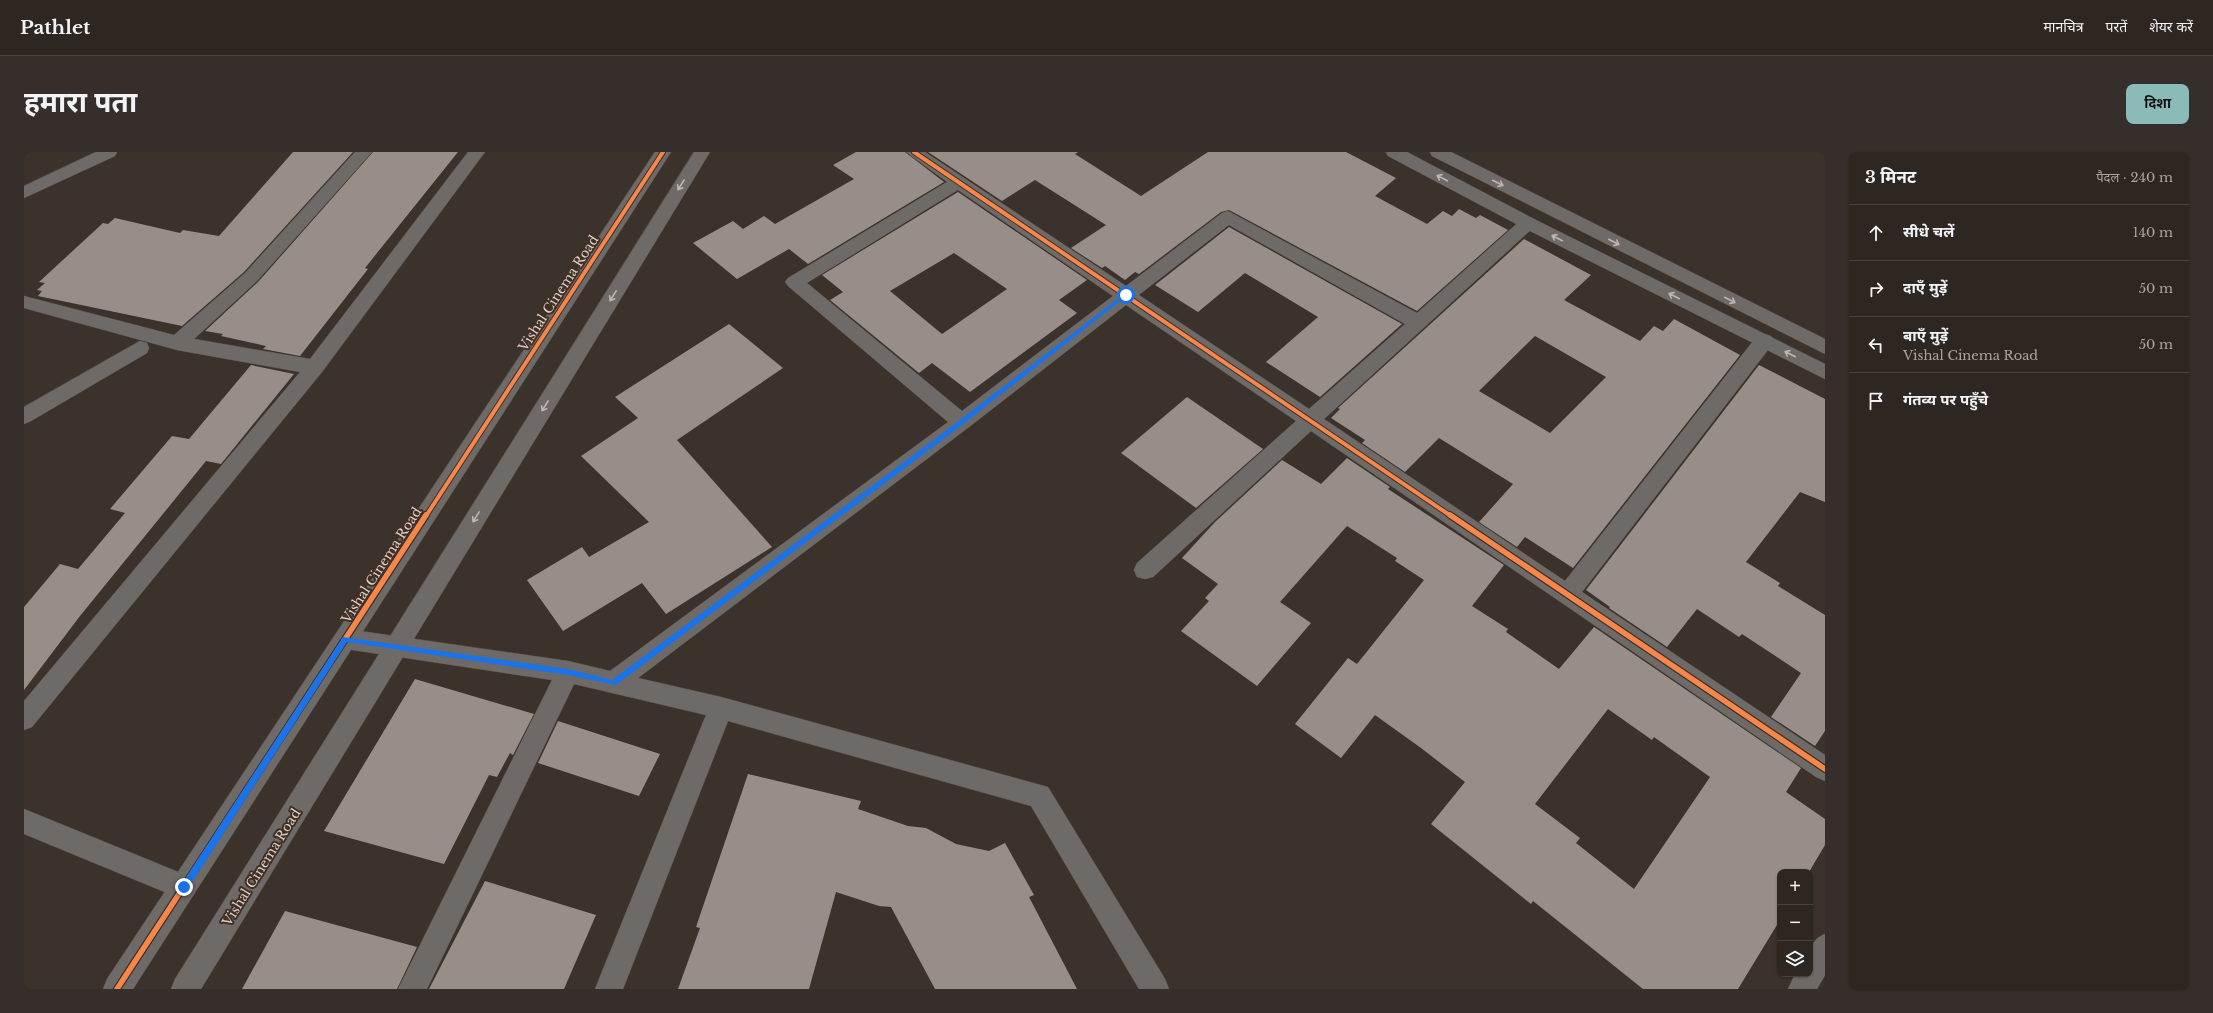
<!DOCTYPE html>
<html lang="hi">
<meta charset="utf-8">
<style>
:root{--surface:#2d2621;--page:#352e2a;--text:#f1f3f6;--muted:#a7a5a5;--line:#48433f;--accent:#8bbbb9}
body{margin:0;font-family:"Libre Baskerville","Noto Sans Devanagari",serif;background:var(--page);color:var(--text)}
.controls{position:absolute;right:12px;bottom:12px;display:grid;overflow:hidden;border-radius:8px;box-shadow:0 1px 3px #0004}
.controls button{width:36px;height:36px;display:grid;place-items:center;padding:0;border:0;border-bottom:1px solid var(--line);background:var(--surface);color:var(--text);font:20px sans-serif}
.stop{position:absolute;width:12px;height:12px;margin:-9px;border:3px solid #1a73e8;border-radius:50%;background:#fff}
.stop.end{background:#1a73e8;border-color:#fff;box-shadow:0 1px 4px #0008}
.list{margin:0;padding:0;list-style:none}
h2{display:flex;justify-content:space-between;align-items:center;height:52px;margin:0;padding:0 16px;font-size:17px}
h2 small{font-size:13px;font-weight:400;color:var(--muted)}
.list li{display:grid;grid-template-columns:26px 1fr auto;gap:12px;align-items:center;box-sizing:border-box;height:56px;padding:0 16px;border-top:1px solid var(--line)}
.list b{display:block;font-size:15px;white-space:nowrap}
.list p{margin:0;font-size:13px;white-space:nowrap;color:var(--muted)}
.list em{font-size:13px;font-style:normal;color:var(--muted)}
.icon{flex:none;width:22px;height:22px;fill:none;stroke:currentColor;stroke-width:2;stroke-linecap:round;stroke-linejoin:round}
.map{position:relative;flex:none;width:1801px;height:837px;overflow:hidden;border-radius:8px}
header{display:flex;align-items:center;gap:24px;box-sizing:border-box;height:56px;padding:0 20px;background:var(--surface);border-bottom:1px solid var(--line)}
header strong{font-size:19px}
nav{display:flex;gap:22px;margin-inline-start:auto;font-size:14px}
.intro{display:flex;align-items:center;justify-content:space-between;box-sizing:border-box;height:96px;padding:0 24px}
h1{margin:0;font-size:28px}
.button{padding:10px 18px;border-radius:8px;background:var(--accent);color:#111;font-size:14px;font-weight:700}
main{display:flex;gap:24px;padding:0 24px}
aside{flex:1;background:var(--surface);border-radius:8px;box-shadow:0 1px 3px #0004}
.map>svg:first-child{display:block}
.building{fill:#978e89;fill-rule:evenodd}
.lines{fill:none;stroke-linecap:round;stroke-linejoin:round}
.minor-casing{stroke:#574f4a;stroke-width:1}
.tertiary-casing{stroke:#574f4a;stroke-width:1}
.minor{fill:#6e6a68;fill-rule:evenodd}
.tertiary{fill:#6e6a68;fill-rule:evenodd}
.cycleway-far1-casing{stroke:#423026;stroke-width:6}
.cycleway-casing{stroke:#423026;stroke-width:8}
.cycleway-far1{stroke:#f5874c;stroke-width:4}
.cycleway{stroke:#f5874c;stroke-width:5.5}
.oneway{stroke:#c0b6b2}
.route{fill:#1a73e8}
.labels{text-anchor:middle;stroke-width:4;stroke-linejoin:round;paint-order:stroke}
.street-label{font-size:13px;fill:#dcd0ca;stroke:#423026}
</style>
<header>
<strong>Pathlet</strong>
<nav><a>मानचित्र</a><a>परतें</a><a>शेयर करें</a></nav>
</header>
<div class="intro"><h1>हमारा पता</h1><a class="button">दिशा</a></div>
<main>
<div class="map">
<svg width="1801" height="837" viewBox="0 0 1801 837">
<rect width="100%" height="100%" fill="#3c322c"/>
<!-- building -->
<g class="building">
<path d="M 269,0 L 329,0 L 220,120 L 158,174 L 14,144 L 18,139 L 13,138 L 21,131 L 15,130 L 79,71 L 84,72 L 91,66 L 156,81 L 159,78 L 195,84 Z"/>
<path d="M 349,0 L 434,0 L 341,116 L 344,117 L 276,204 L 239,197 L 242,194 L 197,184 L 199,182 L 181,179 L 234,130 Z"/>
<path d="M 832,0 L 881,0 L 920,30 L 784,112 L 765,97 L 713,127 L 669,91 L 709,69 L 719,77 L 740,64 L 751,72 L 830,27 L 809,13 Z"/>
<path d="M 904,0 L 1054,0 L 1051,2 L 1117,44 L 1184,0 L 1322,0 L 1372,26 L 1351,44 L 1403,72 L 1419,59 L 1428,64 L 1435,57 L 1452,66 L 1456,63 L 1484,78 L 1393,159 L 1205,58 L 1197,60 L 1115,122 L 1111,120 L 1101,128 L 1081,114 L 1078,116 L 1047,96 L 1082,73 L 1011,28 L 978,49 Z"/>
<path d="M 934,40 L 1063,128 L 1035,148 L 1053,161 L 946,240 L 908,211 L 895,221 L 806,148 L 819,140 L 798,123 ZM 930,101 L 983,137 L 918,182 L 866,139 Z"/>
<path d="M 1205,75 L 1378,172 L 1296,245 L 1242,210 L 1294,165 L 1221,121 L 1174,160 L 1131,133 Z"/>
<path d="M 1500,87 L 1567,123 L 1540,148 L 1616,189 L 1630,174 L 1639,179 L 1650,167 L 1716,203 L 1549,416 L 1501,385 L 1493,395 L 1455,370 L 1489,332 L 1415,286 L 1381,320 L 1338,291 L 1341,288 L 1307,266 L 1316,257 L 1314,256 ZM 1511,184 L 1582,225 L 1526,281 L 1455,239 Z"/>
<path d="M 705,172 L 759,216 L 653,288 L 748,395 L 642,462 L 618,431 L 539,479 L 503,428 L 558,395 L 565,405 L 625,370 L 557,304 L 614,266 L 591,245 Z"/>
<path d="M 227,213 L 270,222 L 197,312 L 182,309 L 56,464 L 0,538 L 0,455 L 36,412 L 54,417 L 101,361 L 86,357 L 148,284 L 165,287 Z"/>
<path d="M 1735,213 L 1801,247 L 1801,350 L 1776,340 L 1722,410 L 1756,431 L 1754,434 L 1801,463 L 1801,579 L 1791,594 L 1747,565 L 1777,521 L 1718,482 L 1715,485 L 1673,457 L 1643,495 L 1585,456 L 1586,455 L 1562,438 Z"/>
<path d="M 1163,245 L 1239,297 L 1172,356 L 1097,301 Z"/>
<path d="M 1323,306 L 1366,335 L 1364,337 L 1480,413 L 1448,454 L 1484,477 L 1482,480 L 1535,517 L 1570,475 L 1777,616 L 1762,640 L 1801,667 L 1801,693 L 1785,720 L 1756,720 L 1756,768 L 1714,837 L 1619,837 L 1509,749 L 1507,752 L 1407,672 L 1441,630 L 1397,596 L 1351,563 L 1317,606 L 1271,572 L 1324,506 L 1333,512 L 1400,428 L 1371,409 L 1373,406 L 1323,374 L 1256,450 L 1287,471 L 1233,534 L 1157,479 L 1185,449 L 1181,446 L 1194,432 L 1158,406 L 1191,370 L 1258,308 L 1297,332 ZM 1584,557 L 1628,588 L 1630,585 L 1686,625 L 1610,737 L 1552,691 L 1556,686 L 1511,652 Z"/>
<path d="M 391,527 L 510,562 L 489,603 L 486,601 L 473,625 L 465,623 L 420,712 L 300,679 Z"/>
<path d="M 534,569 L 636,602 L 615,644 L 514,611 Z"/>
<path d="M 724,622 L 837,649 L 834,657 L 884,674 L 902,676 L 932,692 L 965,699 L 981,691 L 1010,743 L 1005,745 L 1053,837 L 911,837 L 867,755 L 855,754 L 812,740 L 785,837 L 654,837 L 676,776 L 672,775 Z"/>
<path d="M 461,729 L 572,763 L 540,837 L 405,837 Z"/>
<path d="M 261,759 L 393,795 L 373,837 L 218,837 Z"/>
</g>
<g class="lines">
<defs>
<g id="minor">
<path d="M 72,0 L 93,0 L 91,4 L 0,46 L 0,34 Z"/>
<path d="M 331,0 L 348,0 L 233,129 L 170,187 L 286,207 L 444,0 L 461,0 L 298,220 L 8,575 L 0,578 L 0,549 L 276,220 L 153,198 L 0,156 L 0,144 L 150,183 L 221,121 Z"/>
<path d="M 882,0 L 901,0 L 1102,134 L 1198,61 L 1204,59 L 1393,161 L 1498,67 L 1504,65 L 1510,67 L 1513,71 L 1510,75 L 1300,267 L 1541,429 L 1733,184 L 1740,182 L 1747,184 L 1749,189 L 1747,194 L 1558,440 L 1801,603 L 1801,629 L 1792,625 L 1287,279 L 1129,425 L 1121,427 L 1113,425 L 1110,418 L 1113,411 L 1272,269 L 1102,153 L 945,275 L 614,526 L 697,545 L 1024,635 L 1141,827 L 1145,837 L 1115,837 L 1007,654 L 704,569 L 599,837 L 571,837 L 682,563 L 550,532 L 403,837 L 374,837 L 528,528 L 322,497 L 314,494 L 311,487 L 314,480 L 322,477 L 544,509 L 586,519 L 924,270 L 764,134 L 761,130 L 764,126 L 923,30 ZM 934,38 L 1089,144 L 938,259 L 783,131 ZM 1205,73 L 1381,172 L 1285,257 L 1115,143 Z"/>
<path d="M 116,189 L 123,191 L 125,196 L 123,201 L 7,269 L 0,272 L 0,255 Z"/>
<path d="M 0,657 L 169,726 L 173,735 L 169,744 L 160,748 L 0,682 Z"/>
<path d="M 1801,782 L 1801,823 L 1793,837 L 1764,837 L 1771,822 L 1786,822 C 1786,804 1782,790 1801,782 Z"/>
</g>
<g id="tertiary">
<path d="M 631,0 L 647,0 L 109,837 L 79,837 L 83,827 Z"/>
<path d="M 670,0 L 686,0 L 177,837 L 147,837 L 151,827 Z"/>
<path d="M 1362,0 L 1383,0 L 1510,67 L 1801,212 L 1801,227 L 1498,75 L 1364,4 Z"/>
<path d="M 1406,0 L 1427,0 L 1801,187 L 1801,202 L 1408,4 Z"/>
</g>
</defs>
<!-- minor casing -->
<use href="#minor" class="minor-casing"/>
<!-- tertiary casing -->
<use href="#tertiary" class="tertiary-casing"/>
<!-- minor -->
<use href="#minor" class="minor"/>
<!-- tertiary -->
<use href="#tertiary" class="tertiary"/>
<defs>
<g id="cycleway-far1">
<path d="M 890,0 L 1427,364"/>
<path d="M 402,364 L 639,0"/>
</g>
<g id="cycleway">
<path d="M 1426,363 L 1801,617"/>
<path d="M 93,837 L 402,363"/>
</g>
</defs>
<!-- cycleway-far1 casing -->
<use href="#cycleway-far1" class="cycleway-far1-casing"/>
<!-- cycleway casing -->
<use href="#cycleway" class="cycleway-casing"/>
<!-- cycleway-far1 -->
<use href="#cycleway-far1" class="cycleway-far1"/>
<!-- cycleway -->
<use href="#cycleway" class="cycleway"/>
</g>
<!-- one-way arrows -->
<defs><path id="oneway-shaft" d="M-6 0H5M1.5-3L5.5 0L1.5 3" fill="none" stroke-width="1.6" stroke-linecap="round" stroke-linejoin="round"/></defs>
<g class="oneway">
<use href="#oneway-shaft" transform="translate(1418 26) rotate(-152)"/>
<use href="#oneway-shaft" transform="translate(1474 31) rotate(27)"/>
<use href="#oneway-shaft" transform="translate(657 33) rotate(122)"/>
<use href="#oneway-shaft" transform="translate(1533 86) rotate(-153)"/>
<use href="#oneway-shaft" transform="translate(1590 90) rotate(27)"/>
<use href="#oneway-shaft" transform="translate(589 144) rotate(122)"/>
<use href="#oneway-shaft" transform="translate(1650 144) rotate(-153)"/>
<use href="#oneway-shaft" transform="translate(1706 148) rotate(27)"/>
<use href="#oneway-shaft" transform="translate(1766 202) rotate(-153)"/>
<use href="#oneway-shaft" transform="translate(521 254) rotate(122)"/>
<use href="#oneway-shaft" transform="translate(452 365) rotate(122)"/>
</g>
<!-- route -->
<path class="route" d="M 1100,142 L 1104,143 L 929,280 L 592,533 L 544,523 L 323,490 L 163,738 L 157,738 L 157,733 L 319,485 L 544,517 L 588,528 L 924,277 Z"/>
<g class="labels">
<!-- street labels -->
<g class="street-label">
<text transform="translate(534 141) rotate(-57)" y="5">Vishal Cinema Road</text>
<text transform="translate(357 413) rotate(-57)" y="5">Vishal Cinema Road</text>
<text transform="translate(237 715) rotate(-58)" y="5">Vishal Cinema Road</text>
</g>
</g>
</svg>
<div class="controls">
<button>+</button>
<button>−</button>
<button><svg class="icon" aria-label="layers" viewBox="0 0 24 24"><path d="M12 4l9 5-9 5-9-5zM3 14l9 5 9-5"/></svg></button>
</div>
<div class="stop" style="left:1102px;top:143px"></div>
<div class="stop end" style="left:160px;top:735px"></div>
</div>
<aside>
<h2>3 मिनट<small>पैदल · 240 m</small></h2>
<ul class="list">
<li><svg class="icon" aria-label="ahead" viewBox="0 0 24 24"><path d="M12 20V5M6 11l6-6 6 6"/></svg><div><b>सीधे चलें</b></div><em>140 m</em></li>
<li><svg class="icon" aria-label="right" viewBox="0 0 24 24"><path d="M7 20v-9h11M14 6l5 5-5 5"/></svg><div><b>दाएँ मुड़ें</b></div><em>50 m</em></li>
<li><svg class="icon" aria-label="left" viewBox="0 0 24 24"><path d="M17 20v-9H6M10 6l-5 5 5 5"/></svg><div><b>बाएँ मुड़ें</b><p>Vishal Cinema Road</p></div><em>50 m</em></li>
<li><svg class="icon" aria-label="arrive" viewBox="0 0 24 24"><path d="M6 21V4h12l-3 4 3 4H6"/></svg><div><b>गंतव्य पर पहुँचे</b></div></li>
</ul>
</aside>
</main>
